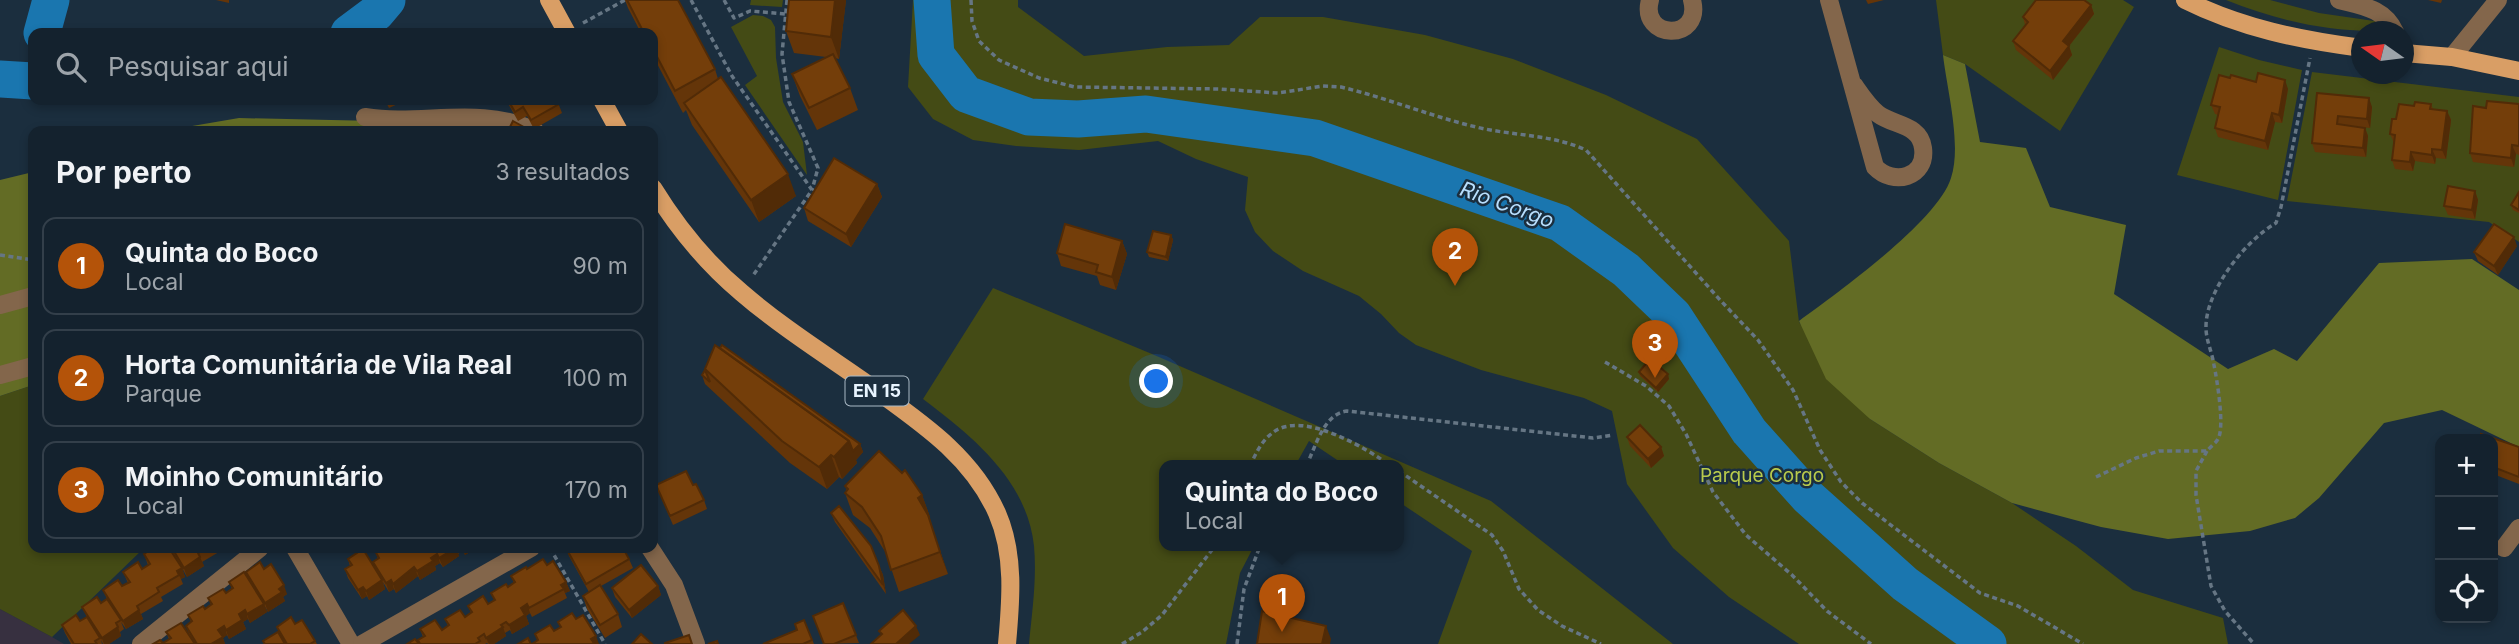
<!DOCTYPE html>
<html lang="pt">
<meta charset="utf-8">
<style>
:root{--surface:#14222e;--page:#1d2a36;--text:#f1f3f6;--muted:#9da4aa;--line:#333f4a;--accent:#b45309}
body{margin:0;font-family:Inter,sans-serif;background:var(--page);color:var(--text)}
.controls{position:absolute;right:21px;bottom:21px;display:grid;overflow:hidden;border-radius:14px;box-shadow:0 4px 10px #0003}
.controls button{width:63px;height:63px;display:grid;place-items:center;padding:0;border:0;border-bottom:2px solid var(--line);background:var(--surface);color:var(--text);font:35px sans-serif}
.compass{position:absolute;left:2351px;top:21px;width:63px;height:63px;border-radius:50%;background:var(--surface);box-shadow:0 4px 10px #0003;rotate:284deg}
.you{position:absolute;left:1157px;top:382px;width:24px;height:24px;margin:-18px;border:5px solid #fff;border-radius:50%;background:#1a73e8;box-shadow:0 0 0 10px #1a73e833}
.badge{display:grid;place-items:center;width:46px;height:46px;border-radius:50%;background:var(--accent);color:#fff;font-size:23px;font-weight:700}
.pin{position:absolute;translate:-50% -58px;filter:drop-shadow(0 2px 4px #0008)}
.pin::after{content:'';position:absolute;top:37px;width:24px;height:21px;background:inherit;clip-path:polygon(0 0,100% 0,50% 100%)}
.popup{position:absolute;left:1159px;top:460px;width:245px;height:91px;box-sizing:border-box;display:grid;place-content:center;border-radius:14px;background:var(--surface);filter:drop-shadow(0 2px 5px #0005);font-size:23px;white-space:nowrap;color:var(--muted)}
.popup b{font-size:26px;color:var(--text)}
.popup::after{content:'';position:absolute;left:50%;top:100%;margin-left:-14px;border:14px solid transparent;border-top-color:var(--surface)}
.list{margin:0;padding:0;list-style:none}
h2{display:flex;justify-content:space-between;align-items:center;height:91px;margin:0;padding:0 28px;font-size:30px}
h2 small{font-size:23px;font-weight:400;color:var(--muted)}
.list li{display:grid;grid-template-columns:46px 1fr auto;gap:21px;align-items:center;box-sizing:border-box;height:98px;margin:0 14px 14px;padding:0 14px;border:2px solid var(--line);border-radius:14px}
.list b{display:block;font-size:26px;white-space:nowrap}
.list p{margin:0;font-size:23px;white-space:nowrap;color:var(--muted)}
.list em{font-size:23px;font-style:normal;color:var(--muted)}
.icon{flex:none;width:38px;height:38px;fill:none;stroke:currentColor;stroke-width:2;stroke-linecap:round;stroke-linejoin:round}
.map{position:relative;flex:none;width:2519px;height:644px;overflow:hidden}
.search{position:absolute;background:var(--surface);box-shadow:0 4px 10px #0003;left:28px;top:28px;width:630px;height:77px;display:flex;align-items:center;gap:18px;box-sizing:border-box;padding:0 24px;border-radius:14px;color:var(--muted);font-size:26px}
.panel{position:absolute;background:var(--surface);box-shadow:0 4px 10px #0003;left:28px;top:126px;width:630px;height:427px;border-radius:14px}
.map>svg:first-child{display:block}
.commercial{fill:#373040}
.green{fill:#444b15}
.forest{fill:#636c25}
.lines{fill:none;stroke-linecap:round;stroke-linejoin:round}
.river{stroke:#1a76af;stroke-width:37}
.path{stroke:#667684;stroke-width:3.5;stroke-dasharray:5 3.5;stroke-linecap:butt}
.minor{stroke:#83664b;stroke-width:18}
.major{stroke:#d99e65;stroke-width:18}
.wall{fill:#643509}
.shaded-wall{fill:#512b07}
.building{fill:#743e0a;stroke:#512b07;stroke-width:2}
.labels{text-anchor:middle;stroke-width:5;stroke-linejoin:round;paint-order:stroke}
.shield{fill:#1b2e3e;stroke:#aab9c5;stroke-width:2}
.shield-label{font-size:18px;font-weight:bold;fill:#e8f4ff}
.park-label{font-size:19px;fill:#b8ca4c;stroke:#1b2e3e}
.water-label{font-size:21px;font-style:italic;fill:#b8dffe;stroke:#1b2e3e}
</style>
<div class="map">
<svg width="2519" height="644" viewBox="0 0 2519 644">
<rect width="100%" height="100%" fill="#1b2e3e"/>
<!-- commercial -->
<path class="commercial" d="M 0,609 L 52,637 L 64,644 L 0,644 Z"/>
<!-- green -->
<g class="green">
<path d="M 751,0 L 783,0 L 782,7 L 750,5 Z"/>
<path d="M 913,0 L 1018,0 L 1018,7 L 1084,56 L 1167,47 L 1229,45 L 1260,17 L 1323,17 L 1425,35 L 1513,59 L 1606,95 L 1697,139 L 1789,241 L 1799,322 L 1870,419 L 1939,463 L 2012,503 L 2076,546 L 2133,590 L 2223,618 L 2228,644 L 1799,644 L 1729,597 L 1673,548 L 1627,484 L 1612,411 L 1584,398 L 1481,370 L 1416,345 L 1399,333 L 1381,314 L 1359,296 L 1303,271 L 1273,251 L 1255,232 L 1245,210 L 1248,177 L 1196,159 L 1158,141 L 1079,150 L 1016,146 L 973,140 L 933,119 L 908,87 Z"/>
<path d="M 1936,0 L 2123,0 L 2134,7 L 2060,131 L 1965,64 L 1943,55 Z"/>
<path d="M 2226,0 L 2270,0 L 2319,13 L 2381,22 L 2384,31 C 2329,32 2278,21 2226,0 Z"/>
<path d="M 753,15 L 763,16 L 771,20 L 775,27 L 776,58 L 783,102 L 803,142 L 807,175 L 745,85 L 757,76 L 731,27 Z"/>
<path d="M 2219,47 L 2259,60 L 2302,70 L 2278,200 L 2177,175 Z"/>
<path d="M 2312,72 L 2519,97 L 2519,242 L 2489,222 L 2287,201 Z"/>
<path d="M 993,288 L 1152,354 L 1491,501 L 1673,644 L 1438,644 L 1472,551 L 1399,502 L 1399,466 L 1346,466 L 1309,441 L 1295,466 L 1165,466 L 1165,546 L 1254,546 L 1240,573 L 1226,644 L 1029,644 C 1032,612 1037,579 1034,546 C 1027,480 972,436 923,399 Z"/>
<path d="M 33,385 L 33,548 L 144,548 L 52,637 L 0,609 L 0,396 Z"/>
</g>
<!-- forest -->
<g class="forest">
<path d="M 1943,55 L 1965,64 L 1980,142 L 2026,148 L 2050,207 L 2126,225 L 2114,294 L 2228,369 L 2274,349 L 2297,361 L 2379,263 L 2472,259 L 2519,290 L 2519,447 L 2442,410 L 2384,423 L 2319,498 L 2295,518 L 2250,531 L 2168,539 L 2101,527 L 2012,503 L 1939,463 L 1870,419 L 1826,379 L 1799,321 C 1838,292 1937,222 1951,178 C 1962,144 1947,90 1943,55 Z"/>
<path d="M 239,118 L 420,122 L 420,131 L 163,131 Z"/>
<path d="M 33,172 L 33,385 L 0,396 L 0,180 Z"/>
</g>
<g class="lines">
<!-- river -->
<g class="river">
<path d="M 932,0 L 936,55 L 966,94 L 1029,117 L 1078,119 L 1146,114 L 1315,138 L 1560,223 L 1626,270 L 1673,315 L 1749,431 L 1808,497 L 1905,584 L 1988,644"/>
<path d="M 42,33 L 51,0"/>
<path d="M 349,33 L 376,13 L 387,0"/>
<path d="M 0,79 L 33,81"/>
</g>
<!-- path -->
<g class="path">
<path d="M 691,0 L 732,76 L 812,190 L 752,277"/>
<path d="M 724,0 L 734,18 L 750,11 L 786,14"/>
<path d="M 787,0 L 782,54 L 789,102 L 818,168 L 812,190"/>
<path d="M 971,0 L 972,21 L 979,41 L 999,60 L 1039,78 L 1075,87 L 1219,89 L 1278,93 L 1323,86 L 1341,87 C 1387,98 1430,116 1476,127 C 1513,136 1551,134 1586,150 L 1721,301 L 1758,340 L 1793,390 L 1820,450 L 1841,482 L 1862,503 L 1980,593 L 2018,606 L 2083,644"/>
<path d="M 583,23 L 625,0"/>
<path d="M 0,255 L 33,260"/>
<path d="M 1605,362 L 1646,386 L 1669,406 L 1686,434 L 1713,492 L 1746,535 L 1792,575 L 1827,611 L 1871,644"/>
<path d="M 2207,451 L 2196,471 L 2196,495 L 2211,586 L 2225,611 L 2254,644"/>
<path d="M 1250,466 C 1255,455 1261,442 1271,434 C 1300,408 1366,448 1391,466"/>
<path d="M 1306,466 C 1316,447 1323,414 1347,411 L 1593,438 L 1613,435"/>
<path d="M 1399,471 L 1492,535 L 1503,551 L 1519,589 L 1538,610 L 1562,626 L 1601,644"/>
<path d="M 2096,477 L 2136,458 L 2159,451 L 2207,451 C 2210,447 2216,443 2218,439 C 2225,427 2217,380 2214,365 C 2212,352 2206,340 2206,328 C 2205,291 2246,240 2276,223 L 2281,207 L 2310,58"/>
<path d="M 550,548 L 605,644"/>
<path d="M 1122,644 L 1142,632 L 1162,615 L 1215,546"/>
<path d="M 1237,644 L 1244,589 L 1260,546"/>
</g>
<!-- minor -->
<g class="minor">
<path d="M 1650,0 C 1639,40 1703,42 1692,0"/>
<path d="M 1829,0 L 1875,167 C 1893,186 1927,178 1923,148 C 1920,124 1894,126 1878,114 C 1868,106 1861,95 1854,85"/>
<path d="M 2339,0 C 2362,6 2384,8 2395,32"/>
<path d="M 2452,57 L 2498,0"/>
<path d="M 365,117 C 422,126 480,105 535,131"/>
<path d="M 0,305 L 33,296"/>
<path d="M 0,375 L 33,366"/>
<path d="M 295,548 L 351,644"/>
<path d="M 650,548 L 674,585 L 696,644"/>
<path d="M 2504,548 L 2519,528"/>
<path d="M 141,644 L 260,548"/>
<path d="M 362,644 L 531,548"/>
</g>
<!-- major -->
<g class="major">
<path d="M 549,0 L 567,33"/>
<path d="M 2185,0 C 2241,28 2300,40 2362,48"/>
<path d="M 2404,53 L 2452,57 L 2519,71"/>
<path d="M 602,100 L 619,131"/>
<path d="M 653,188 C 677,227 706,263 742,293 C 785,330 834,360 880,393 C 926,426 973,459 997,513 C 1015,554 1011,600 1007,644"/>
</g>
</g>
<!-- wall -->
<g class="wall">
<path d="M 216,0 L 229,0 L 229,3 Z"/>
<path d="M 625,0 L 678,0 L 715,69 L 718,79 L 796,196 L 759,222 L 692,125 L 686,110 L 683,113 L 653,56 L 653,33 L 641,33 L 628,8 Z"/>
<path d="M 789,0 L 846,0 L 839,59 L 835,58 L 850,88 L 858,110 L 817,130 L 800,96 L 792,74 L 826,57 L 794,53 L 786,31 Z"/>
<path d="M 1866,0 L 1884,0 L 1868,4 Z"/>
<path d="M 2428,0 L 2442,0 L 2441,3 Z"/>
<path d="M 2091,5 L 2094,14 L 2069,46 L 2072,55 L 2053,80 L 2016,50 L 2013,41 L 2025,25 L 2023,17 Z"/>
<path d="M 2230,78 L 2288,89 L 2282,123 L 2275,122 L 2268,150 L 2218,137 L 2215,128 L 2218,115 L 2215,114 L 2211,105 Z"/>
<path d="M 2317,93 L 2372,107 L 2370,128 L 2341,125 L 2365,128 L 2368,136 L 2366,157 L 2315,152 L 2312,143 Z"/>
<path d="M 385,100 L 401,100 L 402,102 L 389,108 Z"/>
<path d="M 506,100 L 557,100 L 562,113 L 534,129 L 527,116 L 518,121 Z"/>
<path d="M 2431,104 L 2433,109 L 2447,111 L 2451,120 L 2446,159 L 2436,158 L 2435,164 L 2415,161 L 2413,171 L 2395,169 L 2392,160 L 2394,143 L 2390,134 L 2396,119 L 2414,106 Z"/>
<path d="M 2519,104 L 2519,155 L 2516,154 L 2514,167 L 2473,162 L 2470,153 L 2486,108 Z"/>
<path d="M 877,184 L 882,197 L 851,247 L 808,221 L 804,208 Z"/>
<path d="M 2475,191 L 2478,200 L 2475,219 L 2448,215 L 2444,206 Z"/>
<path d="M 2519,192 L 2519,213 L 2513,210 L 2511,205 Z"/>
<path d="M 1171,235 L 1173,240 L 1168,261 L 1149,257 L 1147,252 Z"/>
<path d="M 1122,241 L 1127,254 L 1116,290 L 1100,285 L 1097,276 L 1061,266 L 1057,253 Z"/>
<path d="M 2517,246 L 2498,275 L 2478,261 L 2474,252 Z"/>
<path d="M 705,370 L 860,444 L 863,452 L 856,460 L 857,463 L 842,479 L 839,477 L 827,489 L 790,463 L 705,384 L 702,375 Z"/>
<path d="M 1639,372 L 1669,379 L 1658,392 L 1640,376 Z"/>
<path d="M 1627,437 L 1661,447 L 1664,456 L 1651,468 L 1630,446 Z"/>
<path d="M 2493,439 L 2519,447 L 2519,484 L 2493,474 Z"/>
<path d="M 656,485 L 693,485 L 704,500 L 707,509 L 673,525 Z"/>
<path d="M 845,486 L 922,495 L 930,517 L 929,518 L 948,574 L 899,592 L 886,553 L 870,528 L 853,515 L 845,493 L 847,491 Z"/>
<path d="M 831,513 L 879,566 L 883,575 L 886,594 L 835,522 Z"/>
<path d="M 167,548 L 223,548 L 224,549 L 202,562 L 204,566 L 187,577 L 182,568 L 185,577 L 181,579 L 183,584 L 161,597 L 163,601 L 141,614 L 143,619 L 126,629 L 121,622 L 124,629 L 120,632 L 121,636 L 109,644 L 103,644 L 101,640 L 102,644 L 71,644 L 65,633 L 62,625 L 80,621 L 87,617 L 82,607 L 101,603 L 107,599 L 103,590 L 122,586 L 128,583 L 123,572 L 142,569 L 148,565 L 144,554 L 162,551 Z"/>
<path d="M 399,548 L 476,548 L 465,555 L 463,551 L 458,554 L 459,556 L 443,567 L 440,563 L 435,566 L 436,570 L 420,580 L 418,576 L 396,593 L 394,589 L 389,592 L 383,582 L 385,589 L 369,600 L 367,596 L 362,599 L 348,578 L 345,569 L 350,566 L 348,559 L 376,570 L 373,562 L 378,559 L 375,551 L 395,550 Z"/>
<path d="M 566,548 L 629,559 L 633,568 L 601,586 L 618,614 L 622,627 L 605,638 L 587,609 L 583,596 L 589,592 L 569,556 Z"/>
<path d="M 547,565 L 566,582 L 570,591 L 565,593 L 567,598 L 532,617 L 530,613 L 526,616 L 529,624 L 512,634 L 510,630 L 505,633 L 506,636 L 494,644 L 488,644 L 487,643 L 485,644 L 419,644 L 418,640 L 423,637 L 420,629 L 442,630 L 448,626 L 445,619 L 465,617 L 471,613 L 468,606 L 488,604 L 494,600 L 491,593 L 508,587 L 514,583 L 511,576 L 527,569 Z"/>
<path d="M 264,569 L 287,594 L 283,597 L 285,601 L 268,612 L 264,605 L 267,612 L 250,623 L 248,619 L 243,622 L 246,629 L 229,639 L 227,635 L 223,638 L 225,644 L 163,643 L 169,639 L 166,632 L 189,634 L 186,626 L 191,622 L 188,615 L 205,609 L 211,605 L 208,598 L 226,593 L 232,589 L 229,582 L 249,580 L 246,572 Z"/>
<path d="M 658,586 L 661,595 L 632,618 L 615,597 L 612,588 Z"/>
<path d="M 843,603 L 859,643 L 824,644 Z"/>
<path d="M 804,620 L 814,644 L 763,644 L 797,630 Z"/>
<path d="M 295,624 L 315,641 L 317,644 L 264,644 L 263,641 L 280,635 L 277,627 Z"/>
</g>
<!-- shaded-wall -->
<g class="shaded-wall">
<path d="M 835,0 L 846,0 L 839,59 L 831,37 Z"/>
<path d="M 2091,5 L 2094,14 L 2069,46 L 2072,55 L 2053,80 L 2050,71 L 2063,41 Z"/>
<path d="M 2285,80 L 2288,89 L 2282,123 L 2279,115 Z"/>
<path d="M 2369,98 L 2372,107 L 2370,128 L 2367,119 Z"/>
<path d="M 2447,111 L 2451,120 L 2446,159 L 2442,150 Z"/>
<path d="M 2272,113 L 2275,122 L 2268,150 L 2265,141 Z"/>
<path d="M 2365,128 L 2368,136 L 2366,157 L 2363,148 Z"/>
<path d="M 2512,145 L 2516,154 L 2514,167 L 2511,158 Z"/>
<path d="M 2432,149 L 2436,158 L 2435,164 L 2432,155 Z"/>
<path d="M 2411,152 L 2415,161 L 2413,171 L 2410,162 Z"/>
<path d="M 788,174 L 796,196 L 759,222 L 751,200 Z"/>
<path d="M 877,184 L 882,197 L 851,247 L 846,234 Z"/>
<path d="M 2475,191 L 2478,200 L 2475,219 L 2472,210 Z"/>
<path d="M 1171,235 L 1173,240 L 1168,261 L 1166,257 Z"/>
<path d="M 2514,237 L 2517,246 L 2498,275 L 2494,266 Z"/>
<path d="M 1122,241 L 1127,254 L 1116,290 L 1112,277 Z"/>
<path d="M 1668,374 L 1669,379 L 1658,392 L 1656,388 Z"/>
<path d="M 653,422 L 656,431 L 653,434 Z"/>
<path d="M 849,441 L 860,444 L 863,452 L 856,460 L 857,463 L 842,479 L 834,457 Z"/>
<path d="M 1661,447 L 1664,456 L 1651,468 L 1648,459 Z"/>
<path d="M 831,455 L 839,477 L 827,489 L 819,467 Z"/>
<path d="M 922,495 L 930,517 L 929,518 L 948,574 L 918,498 Z"/>
<path d="M 456,548 L 459,556 L 443,567 L 439,558 Z"/>
<path d="M 463,548 L 476,548 L 465,555 Z"/>
<path d="M 437,554 L 440,563 L 435,566 L 436,570 L 420,580 L 417,571 L 431,558 Z"/>
<path d="M 200,557 L 204,566 L 187,577 L 184,568 Z"/>
<path d="M 879,566 L 883,575 L 886,594 L 883,585 Z"/>
<path d="M 414,567 L 418,576 L 396,593 L 393,584 Z"/>
<path d="M 182,568 L 185,577 L 181,579 L 177,571 Z"/>
<path d="M 382,580 L 385,589 L 369,600 L 366,591 Z"/>
<path d="M 391,580 L 394,589 L 389,592 L 386,583 Z"/>
<path d="M 566,582 L 570,591 L 565,593 L 561,585 Z"/>
<path d="M 284,585 L 287,594 L 283,597 L 285,601 L 268,612 L 265,603 L 279,589 Z"/>
<path d="M 658,586 L 661,595 L 632,618 L 629,610 Z"/>
<path d="M 363,587 L 367,596 L 362,599 L 358,590 Z"/>
<path d="M 264,604 L 267,612 L 250,623 L 247,614 Z"/>
<path d="M 527,604 L 530,613 L 526,616 L 529,624 L 512,634 L 509,625 L 521,608 Z"/>
<path d="M 139,610 L 143,619 L 126,629 L 123,621 Z"/>
<path d="M 245,610 L 248,619 L 243,622 L 246,629 L 229,639 L 226,630 L 239,614 Z"/>
<path d="M 224,626 L 227,635 L 223,638 L 225,644 L 211,644 L 218,630 Z"/>
<path d="M 916,626 L 920,635 L 909,644 L 896,644 Z"/>
<path d="M 1326,626 L 1331,639 L 1330,644 L 1322,644 Z"/>
<path d="M 118,627 L 121,636 L 109,644 L 104,644 L 102,638 Z"/>
<path d="M 503,627 L 506,636 L 494,644 L 489,644 L 486,638 Z"/>
<path d="M 596,636 L 599,644 L 592,644 L 591,639 Z"/>
</g>
<!-- building -->
<g class="building">
<path d="M 627,0 L 678,0 L 715,69 L 675,91 L 653,49 L 653,33 L 644,33 Z"/>
<path d="M 789,0 L 835,0 L 831,37 L 786,31 Z"/>
<path d="M 2036,0 L 2084,0 L 2091,5 L 2063,41 L 2069,46 L 2050,71 L 2013,41 L 2028,22 L 2023,17 Z"/>
<path d="M 833,54 L 850,88 L 809,108 L 792,74 Z"/>
<path d="M 2258,73 L 2285,80 L 2279,115 L 2272,113 L 2265,141 L 2215,128 L 2220,107 L 2211,105 L 2219,75 L 2230,78 L 2231,75 L 2256,82 Z"/>
<path d="M 721,77 L 788,174 L 751,200 L 684,103 Z"/>
<path d="M 2317,93 L 2369,98 L 2367,119 L 2338,116 L 2337,124 L 2365,128 L 2363,148 L 2312,143 Z"/>
<path d="M 385,100 L 396,100 L 387,104 Z"/>
<path d="M 508,100 L 557,100 L 559,104 L 531,120 L 523,107 L 515,112 Z"/>
<path d="M 2487,101 L 2519,104 L 2519,146 L 2512,145 L 2511,158 L 2470,153 L 2473,106 L 2486,108 Z"/>
<path d="M 2415,102 L 2431,104 L 2430,109 L 2447,111 L 2442,150 L 2432,149 L 2432,155 L 2411,152 L 2410,162 L 2392,160 L 2395,135 L 2390,134 L 2392,119 L 2396,119 L 2399,104 L 2414,106 Z"/>
<path d="M 513,121 L 531,131 L 508,131 Z"/>
<path d="M 834,158 L 877,184 L 846,234 L 804,208 Z"/>
<path d="M 2448,186 L 2475,191 L 2472,210 L 2444,206 Z"/>
<path d="M 2519,192 L 2519,210 L 2511,205 Z"/>
<path d="M 1065,224 L 1122,241 L 1112,277 L 1096,272 L 1098,265 L 1057,253 Z"/>
<path d="M 2494,224 L 2514,237 L 2494,266 L 2474,252 Z"/>
<path d="M 1153,231 L 1171,235 L 1166,257 L 1147,252 Z"/>
<path d="M 715,345 L 849,441 L 834,457 L 831,455 L 819,467 L 782,441 L 705,369 Z"/>
<path d="M 722,345 L 860,444 L 853,451 L 849,441 L 720,348 Z"/>
<path d="M 1650,359 L 1668,374 L 1656,388 L 1639,372 Z"/>
<path d="M 705,370 L 710,382 L 702,375 Z"/>
<path d="M 1640,425 L 1661,447 L 1648,459 L 1627,437 Z"/>
<path d="M 2481,434 L 2519,447 L 2519,477 L 2493,467 L 2493,439 L 2481,439 Z"/>
<path d="M 879,451 L 902,473 L 905,470 L 922,495 L 918,498 L 928,515 L 940,552 L 891,570 L 881,536 L 862,507 L 845,493 L 848,489 L 845,486 Z"/>
<path d="M 686,471 L 693,485 L 696,484 L 704,500 L 670,516 L 656,485 Z"/>
<path d="M 839,506 L 871,546 L 879,566 L 883,585 L 831,513 Z"/>
<path d="M 153,548 L 160,548 L 162,551 L 167,548 L 169,548 L 182,568 L 177,571 L 179,575 L 157,588 L 159,592 L 137,606 L 139,610 L 123,621 L 103,590 L 118,580 L 122,586 L 130,582 L 123,572 L 138,562 L 142,569 L 150,564 L 144,554 Z"/>
<path d="M 172,548 L 208,548 L 198,553 L 200,557 L 184,568 Z"/>
<path d="M 381,548 L 393,548 L 395,550 L 399,548 L 455,548 L 439,558 L 437,554 L 431,558 L 433,561 L 417,571 L 414,567 L 393,584 L 391,580 L 386,583 L 373,562 L 379,558 L 375,551 Z"/>
<path d="M 566,548 L 623,548 L 629,559 L 586,584 Z"/>
<path d="M 363,549 L 382,580 L 366,591 L 363,587 L 358,590 L 345,569 L 352,565 L 348,559 Z"/>
<path d="M 543,559 L 547,565 L 553,561 L 566,582 L 561,585 L 564,589 L 529,608 L 527,604 L 521,608 L 525,615 L 509,625 L 506,622 L 501,625 L 503,627 L 486,638 L 484,634 L 478,638 L 480,641 L 475,644 L 420,644 L 418,640 L 425,636 L 420,629 L 435,620 L 442,630 L 449,625 L 445,619 L 460,610 L 465,617 L 472,612 L 468,606 L 483,596 L 488,604 L 495,600 L 491,593 L 506,584 L 508,587 L 515,582 L 511,576 L 526,567 L 527,569 Z"/>
<path d="M 260,562 L 264,569 L 271,564 L 284,585 L 279,589 L 282,592 L 265,603 L 246,572 Z"/>
<path d="M 641,565 L 658,586 L 629,610 L 612,588 Z"/>
<path d="M 244,572 L 264,604 L 247,614 L 245,610 L 239,614 L 242,620 L 226,630 L 224,626 L 218,630 L 223,637 L 211,644 L 197,644 L 186,626 L 192,621 L 188,615 L 203,606 L 205,609 L 212,604 L 208,598 L 223,589 L 226,593 L 233,588 L 229,582 Z"/>
<path d="M 600,585 L 618,614 L 600,625 L 583,596 Z"/>
<path d="M 97,597 L 101,603 L 107,599 L 121,620 L 116,623 L 118,627 L 102,638 L 82,607 Z"/>
<path d="M 843,603 L 856,635 L 834,644 L 824,644 L 813,616 Z"/>
<path d="M 903,610 L 916,626 L 896,644 L 871,644 L 882,634 L 879,631 Z"/>
<path d="M 1262,611 L 1326,626 L 1322,644 L 1257,644 Z"/>
<path d="M 572,613 L 576,619 L 583,615 L 596,636 L 591,639 L 594,643 L 592,644 L 532,644 L 538,640 L 535,634 L 550,625 L 554,631 L 561,627 L 558,622 Z"/>
<path d="M 76,615 L 80,621 L 87,617 L 100,638 L 95,641 L 97,644 L 74,644 L 62,625 Z"/>
<path d="M 291,617 L 295,624 L 302,620 L 315,641 L 310,644 L 287,644 L 277,627 Z"/>
<path d="M 804,620 L 812,640 L 803,644 L 763,644 L 797,630 L 795,624 Z"/>
<path d="M 181,623 L 195,644 L 153,644 L 160,640 L 163,643 L 171,638 L 166,632 Z"/>
<path d="M 278,632 L 285,644 L 265,644 L 263,641 Z"/>
<path d="M 641,634 L 652,644 L 632,644 Z"/>
<path d="M 689,635 L 692,644 L 665,644 L 665,643 Z"/>
<path d="M 528,638 L 531,644 L 518,644 Z"/>
<path d="M 415,639 L 419,644 L 407,644 Z"/>
<path d="M 717,641 L 718,644 L 708,644 Z"/>
</g>
<g class="labels">
<!-- shield labels -->
<rect class="shield" x="845.5" y="376.5" width="63" height="29" rx="5"/>
<g class="shield-label">
<text x="877" y="397">EN 15</text>
</g>
<!-- park labels -->
<g class="park-label">
<text x="1762" y="482">Parque Corgo</text>
</g>
<!-- water labels -->
<g class="water-label">
<text transform="translate(1507 205) rotate(20)" y="7">Rio Corgo</text>
</g>
</g>
</svg>
<div class="controls">
<button>+</button>
<button>−</button>
<button><svg class="icon" aria-label="locate" viewBox="0 0 24 24"><circle cx="12" cy="12" r="6"/><path d="M12 2v4M12 18v4M2 12h4M18 12h4"/></svg></button>
</div>
<svg class="compass" viewBox="-18 -18 36 36"><path d="M0-13l5 13h-10z" fill="#e53935"/><path d="M0 13l5-13h-10z" fill="#9da4aa"/></svg>
<div class="you"></div>
<div class="pin badge" style="left:1282px;top:632px">1</div>
<div class="popup"><b>Quinta do Boco</b>Local</div>
<div class="pin badge" style="left:1455px;top:286px">2</div>
<div class="pin badge" style="left:1655px;top:378px">3</div>
<div class="search"><svg class="icon" aria-label="search" viewBox="0 0 24 24"><circle cx="10" cy="10" r="6"/><path d="M15 15l6 6"/></svg>Pesquisar aqui</div>
<section class="panel">
<h2>Por perto<small>3 resultados</small></h2>
<ul class="list">
<li><span class="badge">1</span><div><b>Quinta do Boco</b><p>Local</p></div><em>90 m</em></li>
<li><span class="badge">2</span><div><b>Horta Comunitária de Vila Real</b><p>Parque</p></div><em>100 m</em></li>
<li><span class="badge">3</span><div><b>Moinho Comunitário</b><p>Local</p></div><em>170 m</em></li>
</ul>
</section>
</div>
